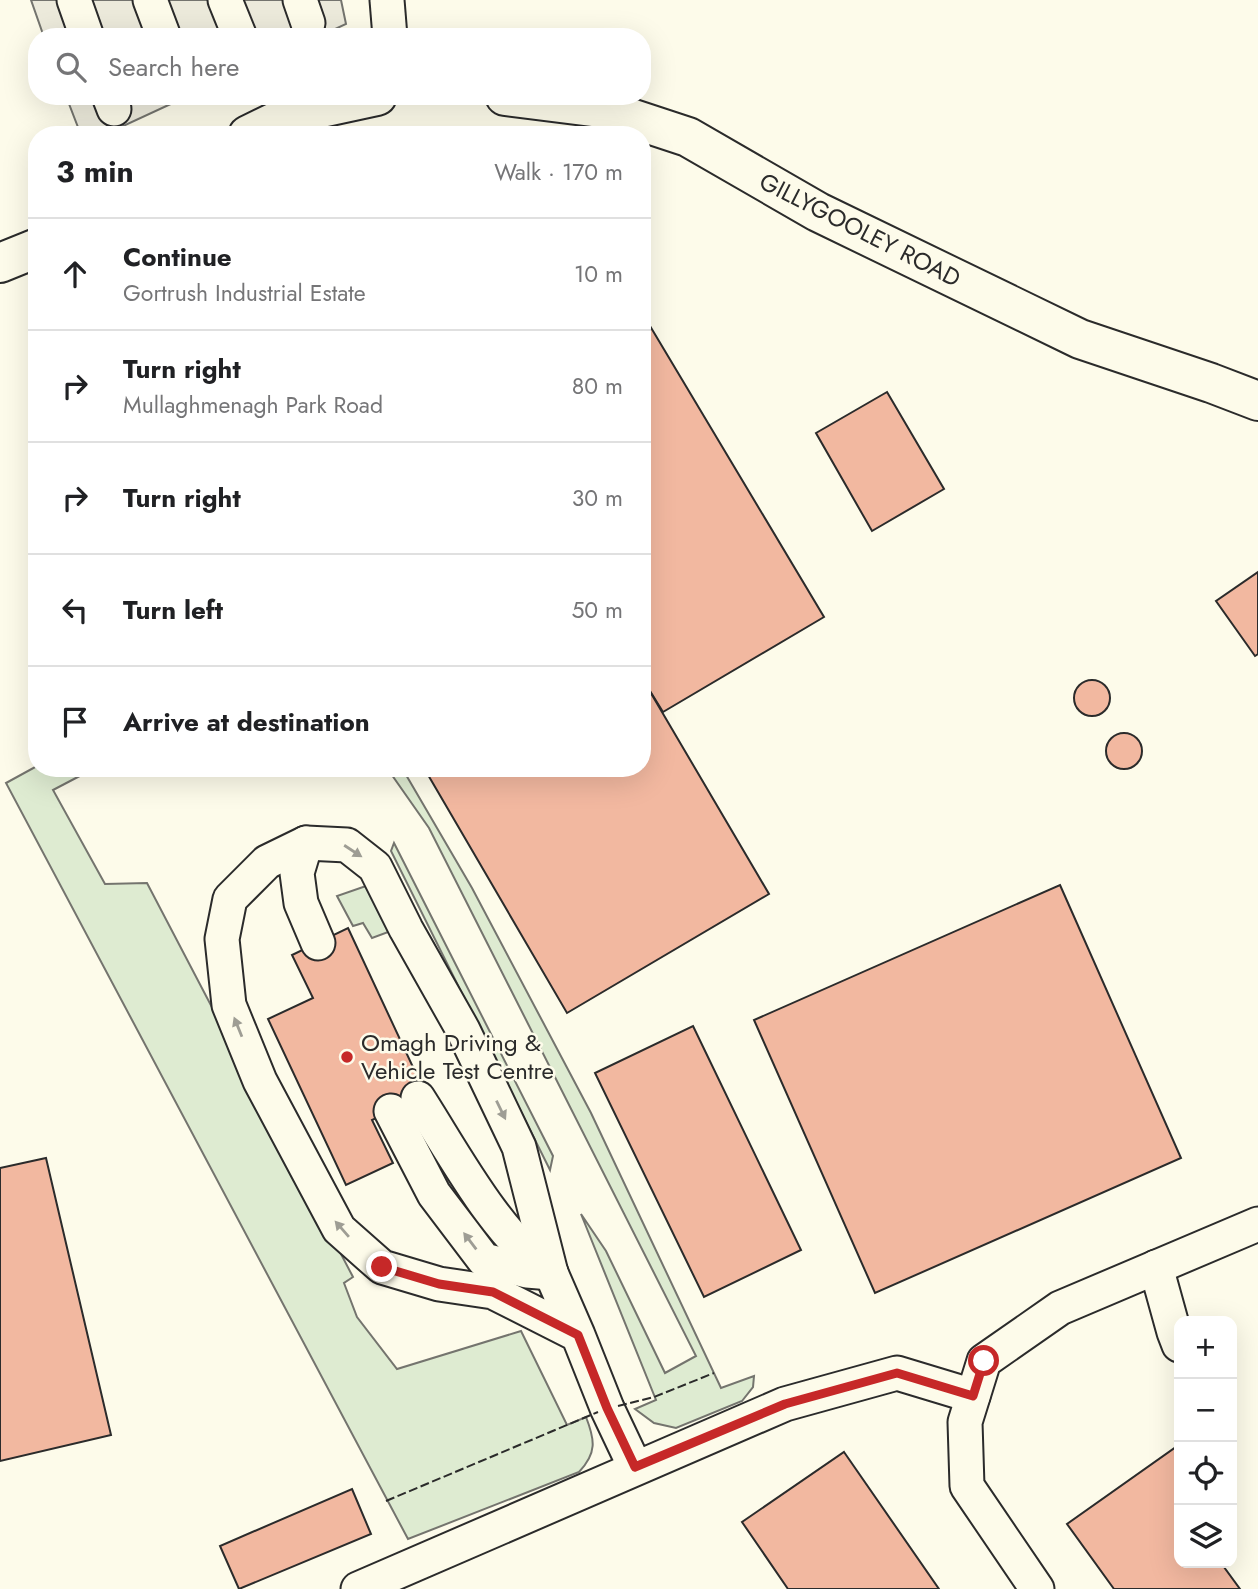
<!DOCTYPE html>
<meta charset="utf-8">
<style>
:root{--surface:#fff;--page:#f2f2f2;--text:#202124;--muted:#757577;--line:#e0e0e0}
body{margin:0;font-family:Jost,sans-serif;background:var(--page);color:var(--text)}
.controls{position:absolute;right:21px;bottom:21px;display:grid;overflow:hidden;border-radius:14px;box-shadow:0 7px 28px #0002}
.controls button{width:63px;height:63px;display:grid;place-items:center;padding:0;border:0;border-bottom:2px solid var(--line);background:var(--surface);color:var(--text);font:35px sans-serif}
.stop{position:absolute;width:21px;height:21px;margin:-16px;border:5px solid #c62828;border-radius:50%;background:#fff}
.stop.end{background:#c62828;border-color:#fff;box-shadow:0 2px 7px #0008}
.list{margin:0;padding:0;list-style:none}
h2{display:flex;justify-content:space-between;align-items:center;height:91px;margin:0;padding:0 28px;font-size:30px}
h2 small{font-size:23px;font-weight:400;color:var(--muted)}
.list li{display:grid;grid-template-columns:46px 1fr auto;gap:21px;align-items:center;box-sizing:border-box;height:112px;padding:0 28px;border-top:2px solid var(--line)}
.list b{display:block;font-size:26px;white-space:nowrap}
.list p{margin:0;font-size:23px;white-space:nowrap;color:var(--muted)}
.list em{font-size:23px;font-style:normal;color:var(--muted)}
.icon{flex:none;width:38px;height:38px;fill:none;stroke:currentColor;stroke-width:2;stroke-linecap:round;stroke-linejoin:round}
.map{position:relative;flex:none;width:1258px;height:1589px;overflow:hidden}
.search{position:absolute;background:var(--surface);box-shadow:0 7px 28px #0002;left:28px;top:28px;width:623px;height:77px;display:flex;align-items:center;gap:18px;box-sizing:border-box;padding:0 24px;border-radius:28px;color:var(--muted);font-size:26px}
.panel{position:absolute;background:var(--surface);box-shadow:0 7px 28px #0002;left:28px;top:126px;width:623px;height:651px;border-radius:28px}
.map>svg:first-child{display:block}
.green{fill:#deebd1;stroke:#74746e;stroke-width:2}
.parking{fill:#eceadb;stroke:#74746e;stroke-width:2}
.building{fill:#f2b8a0;stroke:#2b2b2b;stroke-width:2}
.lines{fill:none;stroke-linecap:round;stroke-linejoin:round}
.minor-casing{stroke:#2b2b2b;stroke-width:37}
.major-casing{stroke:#2b2b2b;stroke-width:42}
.minor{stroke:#fdfbea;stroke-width:33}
.major{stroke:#fdfbea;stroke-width:38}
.fence{stroke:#2b2b2b;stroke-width:2;stroke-dasharray:9 3.5;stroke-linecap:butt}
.oneway{fill:#9e9d94}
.route{stroke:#c62828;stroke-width:9}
.poi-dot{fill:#c62828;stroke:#fdfbea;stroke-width:2.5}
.labels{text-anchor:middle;stroke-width:5;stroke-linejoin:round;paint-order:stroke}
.street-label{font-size:24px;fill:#2b2b2b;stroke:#fdfbea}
.poi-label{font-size:24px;fill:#2b2b2b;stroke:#fdfbea;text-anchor:start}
</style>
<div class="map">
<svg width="1258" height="1589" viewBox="0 0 1258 1589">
<rect width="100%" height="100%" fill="#fdfbea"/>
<!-- green -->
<g class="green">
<path d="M 37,766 L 37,768 L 95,768 L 53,790 L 105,884 L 147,883 L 353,1277 L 344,1283 L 357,1317 L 397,1369 L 521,1331 L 567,1425 L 586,1417 C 595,1440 597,1453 579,1472 L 408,1539 L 6,783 Z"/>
<path d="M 387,768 L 402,768 L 472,888 L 591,1113 L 721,1388 L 754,1376 L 753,1387 L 742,1401 L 676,1428 L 654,1423 L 635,1409 L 656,1400 L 581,1214 L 606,1251 L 665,1373 L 696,1356 L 429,828 Z"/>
<path d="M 394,843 L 553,1156 L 550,1170 L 391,851 Z"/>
<path d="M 366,886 L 391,931 L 372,938 L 363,923 L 353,926 L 337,896 Z"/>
</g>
<!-- parking -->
<g class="parking">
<path d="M 31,0 L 341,0 L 346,24 L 318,37 L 44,37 Z"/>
<path d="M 66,96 L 188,96 L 123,126 L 116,135 L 81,135 Z"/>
</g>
<!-- building -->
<g class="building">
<path d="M 650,326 L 824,617 L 663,712 L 642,678 L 642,331 Z"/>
<path d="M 887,392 L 944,489 L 872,531 L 816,433 Z"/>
<path d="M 1258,572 L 1258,654 L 1255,656 L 1216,601 Z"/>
<path d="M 642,678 L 769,894 L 567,1013 L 424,768 L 642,768 Z"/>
<circle cx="1092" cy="698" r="18"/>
<circle cx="1124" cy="751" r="18"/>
<path d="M 1060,885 L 1181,1158 L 875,1293 L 754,1020 Z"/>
<path d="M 348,928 L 426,1095 L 372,1120 L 393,1163 L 346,1185 L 268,1019 L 313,998 L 292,955 Z"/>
<path d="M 693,1026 L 801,1250 L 704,1297 L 595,1073 Z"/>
<path d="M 46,1158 L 111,1435 L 0,1461 L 0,1168 Z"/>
<path d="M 1176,1447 L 1179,1451 L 1179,1563 L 1221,1563 L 1240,1589 L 1114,1589 L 1067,1524 Z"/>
<path d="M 844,1452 L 939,1589 L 788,1589 L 742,1522 Z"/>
<path d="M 352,1489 L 371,1534 L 239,1589 L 220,1546 Z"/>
</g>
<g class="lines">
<defs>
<g id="minor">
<path d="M 74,0 L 87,37"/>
<path d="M 150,0 L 164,37"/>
<path d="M 225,0 L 240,37"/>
<path d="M 300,0 L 308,23"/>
<path d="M 387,0 L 390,37"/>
<path d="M 109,96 L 114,109"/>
<path d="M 306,843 L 297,873 L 301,903 L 318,943"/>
<path d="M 418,1098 C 454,1154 496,1235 551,1273"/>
<path d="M 391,1111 L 434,1194 L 484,1260 L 527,1271 L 551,1273"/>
<path d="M 1156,1267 L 1174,1332 L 1179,1345"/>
<path d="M 578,1335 L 493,1292 L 439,1284 L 382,1267 L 339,1229 L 260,1081 L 229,1005 L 222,939 L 230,899 L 267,862 L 306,843 L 347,845 L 375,867 L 406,929 L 463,1030 L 519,1147 L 551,1273 L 578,1335 L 607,1408 L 635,1467"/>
<path d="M 358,1589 L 785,1404 L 897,1373 L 973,1396"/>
<path d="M 1037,1589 L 967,1486 L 965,1422 L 984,1361 L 1060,1308 L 1258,1224"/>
</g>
<g id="major">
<path d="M 505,96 L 600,108 L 688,137 L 818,212 L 1080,339 L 1211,383 L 1258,401"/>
<path d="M 248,135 L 289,115 L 377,96"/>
<path d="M 0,263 L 37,248"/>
</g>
</defs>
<!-- minor casing -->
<use href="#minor" class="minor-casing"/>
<!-- major casing -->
<use href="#major" class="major-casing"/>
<!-- minor -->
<use href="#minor" class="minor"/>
<!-- major -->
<use href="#major" class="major"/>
<!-- fence -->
<g class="fence">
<path d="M 618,1406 L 654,1397 L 714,1373"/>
<path d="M 386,1501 L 598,1412"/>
</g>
</g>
<!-- one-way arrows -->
<defs><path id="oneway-solid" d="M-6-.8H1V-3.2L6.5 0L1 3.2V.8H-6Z" transform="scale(1.75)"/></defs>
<g class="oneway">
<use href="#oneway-solid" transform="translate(353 851) rotate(33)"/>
<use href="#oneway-solid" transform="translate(238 1027) rotate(-112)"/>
<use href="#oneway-solid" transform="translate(501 1110) rotate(64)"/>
<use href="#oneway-solid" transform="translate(342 1229) rotate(-131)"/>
<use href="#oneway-solid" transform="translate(470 1241) rotate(-127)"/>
</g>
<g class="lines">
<!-- route -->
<path class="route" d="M 382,1267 L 439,1284 L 493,1292 L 578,1335 L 607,1408 L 635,1467 L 785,1404 L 897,1373 L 973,1396 L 984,1361"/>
</g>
<!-- markers -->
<circle class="poi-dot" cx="347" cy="1057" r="7"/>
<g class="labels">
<!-- street labels -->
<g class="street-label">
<text transform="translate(860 230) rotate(27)" y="8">GILLYGOOLEY ROAD</text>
</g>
<!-- poi labels -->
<g class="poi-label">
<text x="361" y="1051">Omagh Driving &amp;<tspan x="361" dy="28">Vehicle Test Centre</tspan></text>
</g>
</g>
</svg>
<div class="controls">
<button>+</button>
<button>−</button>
<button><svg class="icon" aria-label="locate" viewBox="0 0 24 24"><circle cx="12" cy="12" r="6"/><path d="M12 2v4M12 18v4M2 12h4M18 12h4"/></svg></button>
<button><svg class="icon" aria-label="layers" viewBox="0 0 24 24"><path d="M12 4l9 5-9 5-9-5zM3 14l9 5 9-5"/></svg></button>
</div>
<div class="stop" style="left:984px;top:1361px"></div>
<div class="stop end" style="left:382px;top:1267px"></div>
<div class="search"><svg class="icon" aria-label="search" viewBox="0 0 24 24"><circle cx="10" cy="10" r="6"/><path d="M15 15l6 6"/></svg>Search here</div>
<section class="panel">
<h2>3 min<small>Walk · 170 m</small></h2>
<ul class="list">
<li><svg class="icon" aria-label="ahead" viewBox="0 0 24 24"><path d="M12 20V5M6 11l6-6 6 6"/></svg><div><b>Continue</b><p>Gortrush Industrial Estate</p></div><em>10 m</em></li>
<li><svg class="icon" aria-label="right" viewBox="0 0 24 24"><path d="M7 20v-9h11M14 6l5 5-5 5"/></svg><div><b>Turn right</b><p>Mullaghmenagh Park Road</p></div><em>80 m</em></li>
<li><svg class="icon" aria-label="right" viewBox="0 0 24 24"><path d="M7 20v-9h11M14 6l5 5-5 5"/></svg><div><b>Turn right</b></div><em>30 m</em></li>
<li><svg class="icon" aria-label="left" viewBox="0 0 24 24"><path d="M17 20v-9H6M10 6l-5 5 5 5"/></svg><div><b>Turn left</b></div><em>50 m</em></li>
<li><svg class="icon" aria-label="arrive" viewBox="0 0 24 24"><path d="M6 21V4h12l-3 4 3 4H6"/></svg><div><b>Arrive at destination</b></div></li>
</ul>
</section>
</div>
